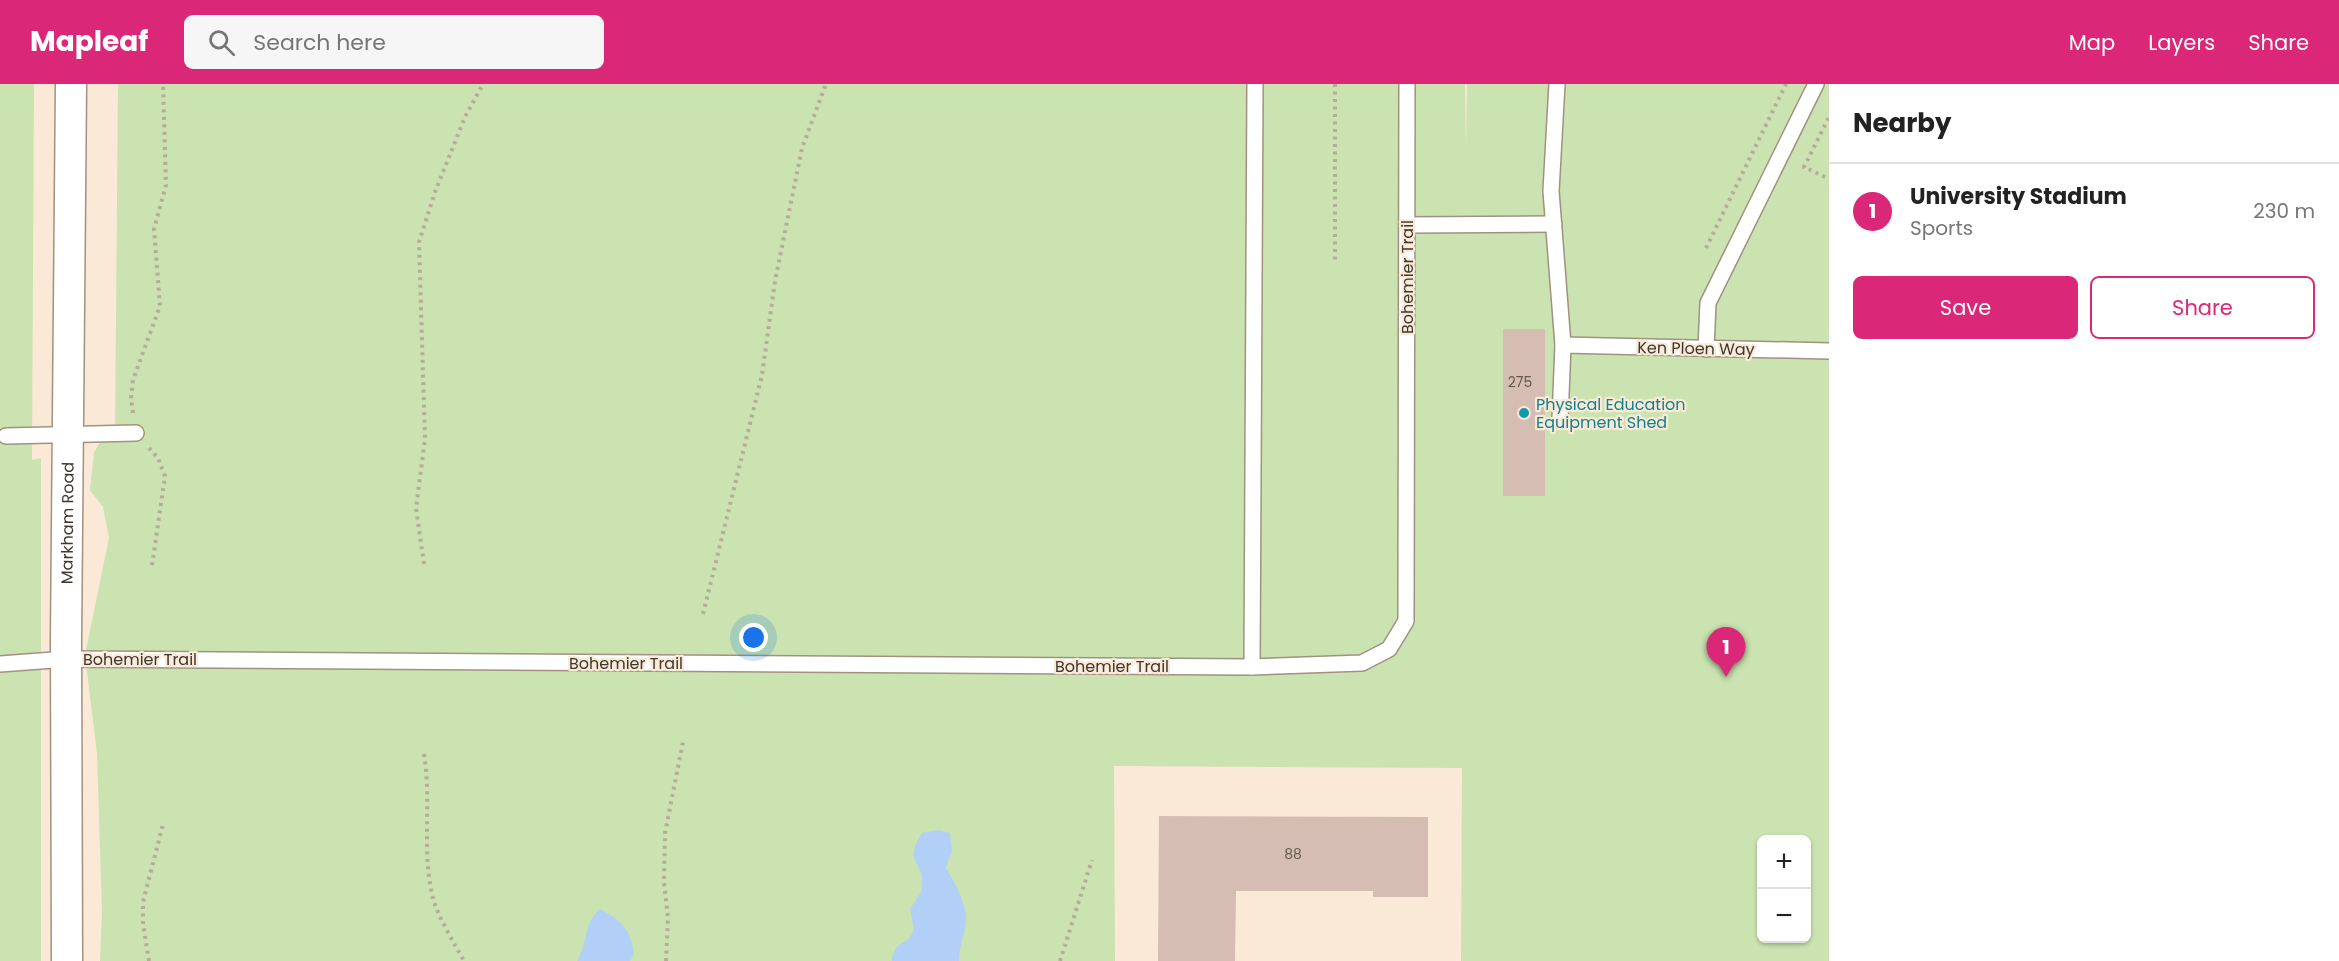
<!DOCTYPE html>
<meta charset="utf-8">
<style>
:root{--surface:#fff;--page:#f6f6f6;--text:#222;--muted:#767676;--line:#e0e0e0;--accent:#db2777}
body{margin:0;font-family:Poppins,sans-serif;background:var(--page);color:var(--text)}
.controls{position:absolute;right:18px;bottom:18px;display:grid;overflow:hidden;border-radius:9px;box-shadow:0 2px 4px #0004}
.controls button{width:54px;height:54px;display:grid;place-items:center;padding:0;border:0;border-bottom:2px solid var(--line);background:var(--surface);color:var(--text);font:30px sans-serif}
.you{position:absolute;left:754px;top:554px;width:21px;height:21px;margin:-15px;border:4px solid #fff;border-radius:50%;background:#1a73e8;box-shadow:0 0 0 9px #1a73e833}
.badge{display:grid;place-items:center;width:39px;height:39px;border-radius:50%;background:var(--accent);color:#fff;font-size:20px;font-weight:700}
.pin{position:absolute;translate:-50% -50px;filter:drop-shadow(0 2px 3px #0008)}
.pin::after{content:'';position:absolute;top:32px;width:21px;height:18px;background:inherit;clip-path:polygon(0 0,100% 0,50% 100%)}
.list{margin:0;padding:0;list-style:none}
h2{display:flex;justify-content:space-between;align-items:center;height:78px;margin:0;padding:0 24px;font-size:26px}
h2 small{font-size:20px;font-weight:400;color:var(--muted)}
.list li{display:grid;grid-template-columns:39px 1fr auto;gap:18px;align-items:center;box-sizing:border-box;height:96px;padding:0 24px;border-top:2px solid var(--line)}
.list b{display:block;font-size:22px;white-space:nowrap}
.list p{margin:0;font-size:20px;white-space:nowrap;color:var(--muted)}
.list em{font-size:20px;font-style:normal;color:var(--muted)}
.actions{display:flex;gap:12px;padding:18px 24px}
.actions a{flex:1;padding:14px 0;border:2px solid var(--accent);border-radius:9px;text-align:center;font-size:21px;color:var(--accent)}
.actions .main{background:var(--accent);color:#fff}
.icon{flex:none;width:33px;height:33px;fill:none;stroke:currentColor;stroke-width:2;stroke-linecap:round;stroke-linejoin:round}
.map{position:relative;flex:none;width:1829px;height:877px;overflow:hidden}
header{display:flex;align-items:center;gap:36px;box-sizing:border-box;height:84px;padding:0 30px;background:var(--accent);color:#fff}
header strong{font-size:28px}
nav{display:flex;gap:33px;margin-inline-start:auto;font-size:21px}
.search{width:420px;height:54px;background:var(--page);display:flex;align-items:center;gap:15px;box-sizing:border-box;padding:0 21px;border-radius:9px;color:var(--muted);font-size:22px}
main{display:flex}
aside{flex:1;background:var(--surface)}
.map>svg:first-child{display:block}
.green{fill:#cae3b0;fill-rule:evenodd}
.water{fill:#b2d0f7}
.building{fill:#d6bdb4}
.lines{fill:none;stroke-linecap:round;stroke-linejoin:round}
.lane-casing{stroke:#a19180;stroke-width:18}
.street-casing{stroke:#a19180;stroke-width:33}
.path{stroke:#b8ab9c;stroke-width:4;stroke-dasharray:3 4.5;stroke-linecap:butt}
.lane{stroke:#fff;stroke-width:15}
.street{stroke:#fff;stroke-width:30}
.culture-dot{fill:#0f9aa8;stroke:#fae9d6;stroke-width:2}
.labels{text-anchor:middle;stroke-width:4.5;stroke-linejoin:round;paint-order:stroke}
.number-label{font-size:14px;fill:#635850}
.street-label{font-size:16px;fill:#3d372f;stroke:#fae9d6}
.culture-label{font-size:16px;fill:#0d838f;stroke:#fae9d6;text-anchor:start}
</style>
<header>
<strong>Mapleaf</strong>
<div class="search"><svg class="icon" aria-label="search" viewBox="0 0 24 24"><circle cx="10" cy="10" r="6"/><path d="M15 15l6 6"/></svg>Search here</div>
<nav><a>Map</a><a>Layers</a><a>Share</a></nav>
</header>
<main>
<div class="map">
<svg width="1829" height="877" viewBox="0 0 1829 877">
<rect width="100%" height="100%" fill="#fae9d6"/>
<!-- green -->
<g class="green">
<path d="M 0,0 L 34,0 L 32,376 L 41,374 L 41,877 L 0,877 Z"/>
<path d="M 118,0 L 1465,0 L 1466,65 L 1467,0 L 1829,0 L 1829,877 L 1461,877 L 1462,684 L 1114,682 L 1115,877 L 100,877 L 102,827 L 97,670 L 85,571 L 109,454 L 103,423 L 90,406 L 94,369 L 105,349 L 115,353 ZM 1762,756 L 1806,756 L 1806,854 L 1762,854 Z"/>
</g>
<!-- water -->
<g class="water">
<path d="M 939,746 L 950,749 L 952,767 L 946,784 C 955,799 965,816 966,834 C 966,848 959,862 959,877 L 892,877 C 892,867 899,859 908,856 L 914,846 L 910,825 C 914,819 921,810 922,803 C 926,777 902,781 922,749 Z"/>
<path d="M 600,825 C 623,838 630,844 634,870 L 630,877 L 577,877 C 588,859 583,839 600,825 Z"/>
</g>
<!-- building -->
<g class="building">
<rect x="1503" y="245" width="42" height="167"/>
<path d="M 1159,732 L 1428,733 L 1428,813 L 1373,813 L 1373,807 L 1236,807 L 1235,877 L 1158,877 Z"/>
</g>
<g class="lines">
<defs>
<g id="lane">
<path d="M 1557,0 L 1551,107 L 1563,261 L 1560,335"/>
<path d="M 1407,141 L 1554,140"/>
<path d="M 1563,261 L 1829,267"/>
<path d="M 1706,265 L 1708,219 L 1816,0"/>
<path d="M 6,352 L 136,349"/>
<path d="M 0,580 L 67,575 L 1252,583 L 1362,579 L 1389,565 L 1406,537 L 1407,0"/>
<path d="M 1252,583 L 1255,0"/>
</g>
<g id="street">
<path id="s1" d="M 67,877 L 66,556 L 71,0"/>
</g>
</defs>
<!-- lane casing -->
<use href="#lane" class="lane-casing"/>
<!-- street casing -->
<use href="#street" class="street-casing"/>
<!-- path -->
<g class="path">
<path d="M 1335,0 L 1335,180"/>
<path d="M 1825,93 L 1804,83 L 1829,33"/>
<path d="M 1706,164 L 1786,0"/>
<path d="M 133,329 L 131,314 L 133,296 L 160,222 L 154,145 L 166,101 L 163,0"/>
<path d="M 149,364 L 158,374 L 165,392 L 152,482"/>
<path d="M 424,480 L 416,424 L 425,355 L 419,158 L 435,108 L 465,33 L 483,0"/>
<path d="M 703,530 L 762,291 L 775,197 L 802,64 L 826,0"/>
<path d="M 424,670 C 432,717 421,767 433,814 C 437,831 455,861 464,877"/>
<path d="M 149,877 L 143,840 L 143,818 L 163,740"/>
<path d="M 666,877 L 668,834 L 664,798 L 665,749 L 683,658"/>
<path d="M 1060,877 L 1092,776"/>
</g>
<!-- lane -->
<use href="#lane" class="lane"/>
<!-- street -->
<use href="#street" class="street"/>
</g>
<!-- markers -->
<circle class="culture-dot" cx="1524" cy="329" r="6"/>
<g class="labels">
<!-- number labels -->
<g class="number-label">
<text x="1520" y="303">275</text>
<text x="1293" y="775">88</text>
</g>
<!-- street labels -->
<g class="street-label">
<text transform="translate(1407 193) rotate(-90)" y="6">Bohemier Trail</text>
<text transform="translate(1696 264) rotate(1)" y="6">Ken Ploen Way</text>
<text dy="6" stroke="none"><textPath href="#s1" startOffset="438">Markham Road</textPath></text>
<text x="140" y="581">Bohemier Trail</text>
<text x="626" y="585">Bohemier Trail</text>
<text x="1112" y="588">Bohemier Trail</text>
</g>
<!-- culture labels -->
<g class="culture-label">
<text x="1536" y="326">Physical Education<tspan x="1536" dy="18">Equipment Shed</tspan></text>
</g>
</g>
</svg>
<div class="controls">
<button>+</button>
<button>−</button>
</div>
<div class="you"></div>
<div class="pin badge" style="left:1726px;top:593px">1</div>
</div>
<aside>
<h2>Nearby<small></small></h2>
<ul class="list">
<li><span class="badge">1</span><div><b>University Stadium</b><p>Sports</p></div><em>230 m</em></li>
</ul>
<div class="actions"><a class="main">Save</a><a>Share</a></div>
</aside>
</main>
